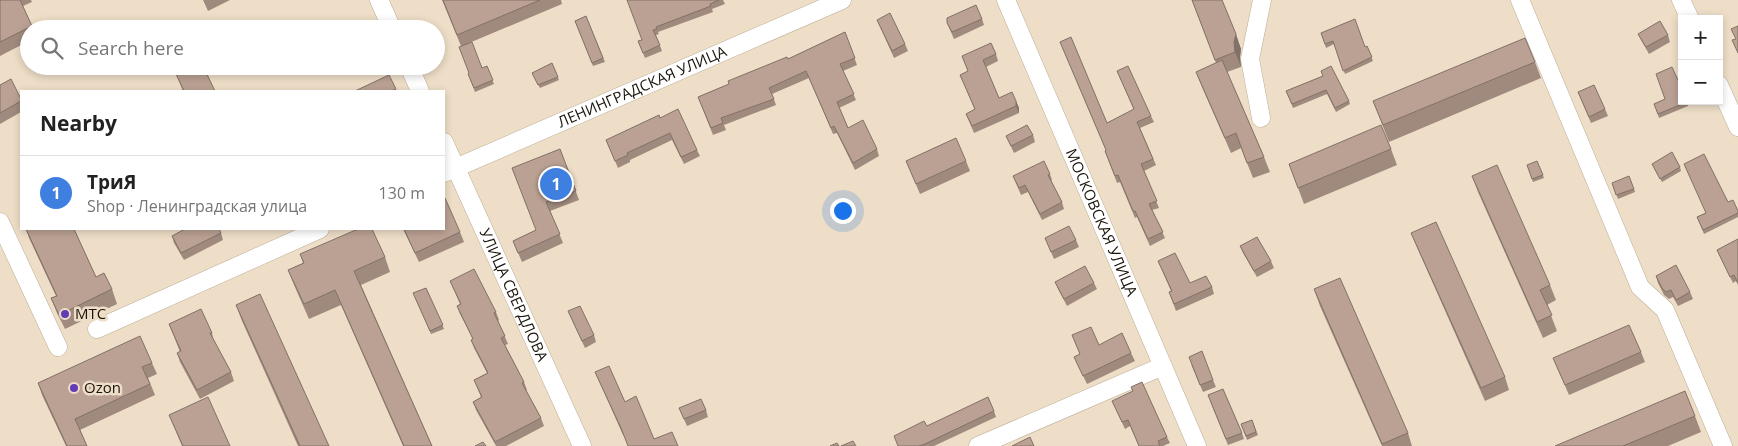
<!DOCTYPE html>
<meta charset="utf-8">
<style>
:root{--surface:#fff;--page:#f2f2f2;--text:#222;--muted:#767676;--line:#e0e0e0;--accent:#613cb5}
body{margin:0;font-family:"Open Sans",sans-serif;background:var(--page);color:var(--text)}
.controls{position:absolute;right:15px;top:15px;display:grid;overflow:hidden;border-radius:0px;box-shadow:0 2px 8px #0003}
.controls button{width:45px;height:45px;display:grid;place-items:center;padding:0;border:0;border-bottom:1px solid var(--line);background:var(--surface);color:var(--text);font:25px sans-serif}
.you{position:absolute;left:842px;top:210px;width:18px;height:18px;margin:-12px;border:4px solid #fff;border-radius:50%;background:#1a73e8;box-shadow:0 0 0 8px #1a73e833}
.badge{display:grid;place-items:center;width:32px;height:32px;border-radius:50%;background:var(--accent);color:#fff;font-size:16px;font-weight:700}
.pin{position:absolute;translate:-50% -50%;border:2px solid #fff;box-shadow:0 1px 5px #0006}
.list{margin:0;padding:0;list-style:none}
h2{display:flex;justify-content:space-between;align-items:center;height:65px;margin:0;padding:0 20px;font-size:21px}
h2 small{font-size:16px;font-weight:400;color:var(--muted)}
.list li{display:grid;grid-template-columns:32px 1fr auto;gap:15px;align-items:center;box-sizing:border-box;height:75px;padding:0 20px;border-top:1px solid var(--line)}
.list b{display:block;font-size:19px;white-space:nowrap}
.list p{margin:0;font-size:16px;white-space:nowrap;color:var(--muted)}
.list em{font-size:16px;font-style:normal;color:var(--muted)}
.icon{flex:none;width:28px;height:28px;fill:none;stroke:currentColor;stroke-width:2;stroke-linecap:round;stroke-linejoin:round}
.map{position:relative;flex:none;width:1738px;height:446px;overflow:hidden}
.search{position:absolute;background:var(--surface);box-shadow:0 2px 8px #0003;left:20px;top:20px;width:425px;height:55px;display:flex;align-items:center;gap:12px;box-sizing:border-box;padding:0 18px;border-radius:28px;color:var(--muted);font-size:19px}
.panel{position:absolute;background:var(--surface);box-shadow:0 2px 8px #0003;left:20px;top:90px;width:425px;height:140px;border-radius:0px}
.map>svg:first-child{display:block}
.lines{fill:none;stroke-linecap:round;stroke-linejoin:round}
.minor-casing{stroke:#bcad96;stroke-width:19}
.minor{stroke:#fff;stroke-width:18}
.wall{fill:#a08a7e}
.shaded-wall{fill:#827167}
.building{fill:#baa193;stroke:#827167}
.poi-dot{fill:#613cb5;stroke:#eedec7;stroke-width:2}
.labels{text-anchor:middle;stroke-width:5;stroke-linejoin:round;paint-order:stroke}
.street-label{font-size:15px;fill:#1a150c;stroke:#eedec7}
.poi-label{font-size:15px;fill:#1a150c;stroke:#eedec7;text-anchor:start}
</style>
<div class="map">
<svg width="1738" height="446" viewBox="0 0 1738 446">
<rect width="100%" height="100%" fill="#eedec7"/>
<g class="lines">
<defs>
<g id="minor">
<path d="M 379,0 L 392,29"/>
<path id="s1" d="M 1006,0 L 1197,446"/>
<path d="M 1520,0 L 1640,287 L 1665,310 L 1723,446"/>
<path d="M 1681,0 L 1690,19"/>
<path d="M 409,66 L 420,91"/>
<path d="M 1719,85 L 1738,127"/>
<path d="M 1261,118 L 1250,59 L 1262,0"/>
<path id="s2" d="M 444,142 L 582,446"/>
<path id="s3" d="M 444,173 L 842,0"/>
<path d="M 0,222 L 58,347"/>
<path d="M 97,329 L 320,229"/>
<path d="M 978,446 L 1163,366"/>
</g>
</defs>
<!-- minor casing -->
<use href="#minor" class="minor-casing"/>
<!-- minor -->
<use href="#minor" class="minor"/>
</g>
<!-- wall -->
<g class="wall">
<path d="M 0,0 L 31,0 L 32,2 L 23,6 L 33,29 L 29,29 L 29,41 L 0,56 Z"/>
<path d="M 203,0 L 230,0 L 208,11 Z"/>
<path d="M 442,0 L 561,0 L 562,4 L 469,43 L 482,68 L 487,66 L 494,84 L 475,92 L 468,74 L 469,73 L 461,46 Z"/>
<path d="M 647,0 L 723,0 L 725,4 L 712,9 L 713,12 L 658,32 L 659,34 L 656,35 L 662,51 L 645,58 L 638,41 L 642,40 Z"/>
<path d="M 1192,0 L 1222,0 L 1241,49 L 1240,57 L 1241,67 L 1227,72 L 1264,157 L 1270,172 L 1253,178 L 1241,148 L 1231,153 L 1202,87 L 1196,72 L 1216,63 Z"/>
<path d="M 586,16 L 605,62 L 593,66 L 575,21 Z"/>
<path d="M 982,19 L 984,25 L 954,39 L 947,23 Z"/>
<path d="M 877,20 L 905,44 L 908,51 L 894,58 Z"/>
<path d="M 845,32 L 857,65 L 843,71 L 856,100 L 839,108 L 848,128 L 877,149 L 879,156 L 855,170 L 837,133 L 833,134 L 809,78 L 772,94 L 776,105 L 724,125 L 726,130 L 713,135 L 698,97 L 788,59 Z"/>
<path d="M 1321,33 L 1365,47 L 1367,46 L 1373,61 L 1345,74 L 1334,44 L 1326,48 Z"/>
<path d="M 1638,34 L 1668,35 L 1670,42 L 1649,54 L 1641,40 Z"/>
<path d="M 1060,42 L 1107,123 L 1134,110 L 1117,71 L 1151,116 L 1154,122 L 1140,128 L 1156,165 L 1144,171 L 1159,208 L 1152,210 L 1165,238 L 1150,246 L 1137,217 L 1135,218 L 1120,182 L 1117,183 L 1105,151 L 1106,150 Z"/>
<path d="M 996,54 L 998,61 L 986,67 L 999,98 L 1016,101 L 1019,108 L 1019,113 L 974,133 L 966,114 L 975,110 L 960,75 L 968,71 L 962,56 Z"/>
<path d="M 1535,62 L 1541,78 L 1389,142 L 1373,101 Z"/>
<path d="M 552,63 L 559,80 L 540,88 L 532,73 Z"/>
<path d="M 1321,71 L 1349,101 L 1350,104 L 1336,112 L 1327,94 L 1293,108 L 1286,91 L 1323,76 Z"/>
<path d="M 176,74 L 215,91 L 183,91 Z"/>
<path d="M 0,85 L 21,99 L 21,112 L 0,124 Z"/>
<path d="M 1578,92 L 1605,109 L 1608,116 L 1591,123 Z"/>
<path d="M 1665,99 L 1687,101 L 1688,106 L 1659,118 L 1654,104 Z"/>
<path d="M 660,118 L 697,150 L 700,156 L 684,164 L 672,140 L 630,160 L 630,162 L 618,168 L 606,140 Z"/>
<path d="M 1033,135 L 1035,142 L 1014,153 L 1006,136 Z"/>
<path d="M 560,149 L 579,200 L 550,211 L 563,243 L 522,262 L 513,241 L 536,230 Z"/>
<path d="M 1391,149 L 1397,165 L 1304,204 L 1289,164 Z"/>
<path d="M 906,161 L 966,161 L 970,171 L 920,194 Z"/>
<path d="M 1537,161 L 1544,178 L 1533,182 L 1527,165 Z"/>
<path d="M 1652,164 L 1680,167 L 1681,171 L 1662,182 Z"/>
<path d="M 1050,174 L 1052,180 L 1051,181 L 1062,202 L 1064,209 L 1042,220 L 1028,192 L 1021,195 L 1013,176 Z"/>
<path d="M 1472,176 L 1550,285 L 1556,300 L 1547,305 L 1557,331 L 1543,338 L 1478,192 Z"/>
<path d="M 1612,183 L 1634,189 L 1635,192 L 1618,199 Z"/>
<path d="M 1728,202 L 1738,211 L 1738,217 L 1704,234 L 1697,217 Z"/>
<path d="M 26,229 L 74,229 L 96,277 L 112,289 L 117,304 L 65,329 L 57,313 L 51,298 L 56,296 L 29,238 Z"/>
<path d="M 403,229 L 444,229 L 460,232 L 464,242 L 419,262 Z"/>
<path d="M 221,233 L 223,240 L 184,260 L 174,243 L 172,236 Z"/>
<path d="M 1411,233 L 1505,377 L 1509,390 L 1485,401 L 1416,245 Z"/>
<path d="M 1045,238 L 1076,240 L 1079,247 L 1054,259 Z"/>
<path d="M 1738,239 L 1738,285 L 1736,281 L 1733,283 L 1717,250 Z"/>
<path d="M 1240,246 L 1271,261 L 1274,268 L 1257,277 L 1243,253 Z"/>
<path d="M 300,254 L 385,257 L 390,272 L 361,285 L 432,446 L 403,446 L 341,305 L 309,319 L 294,285 L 288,270 L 303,263 Z"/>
<path d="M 1158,261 L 1190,283 L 1212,287 L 1214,294 L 1176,311 L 1169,292 L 1171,291 Z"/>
<path d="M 1656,276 L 1690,292 L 1693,299 L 1678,306 L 1673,297 L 1669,299 L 1664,295 L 1658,283 Z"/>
<path d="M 450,281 L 496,312 L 499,320 L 498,321 L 508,344 L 505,345 L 524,382 L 527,390 L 526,390 L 541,418 L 544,426 L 506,446 L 496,446 L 476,410 L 473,402 L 481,397 L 474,380 L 487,373 L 474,348 L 471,340 L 473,339 L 460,314 L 457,306 L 460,304 Z"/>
<path d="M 1055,282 L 1094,283 L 1097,289 L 1067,306 L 1058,289 Z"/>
<path d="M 426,288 L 444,329 L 431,334 L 413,293 Z"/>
<path d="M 1314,289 L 1408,433 L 1412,446 L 1382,446 L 1320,306 Z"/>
<path d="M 236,305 L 329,446 L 298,446 L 242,321 Z"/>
<path d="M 568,311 L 594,335 L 596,342 L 585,348 Z"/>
<path d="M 169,324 L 212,333 L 214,342 L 231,372 L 234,381 L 200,399 L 180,362 L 177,353 L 180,352 Z"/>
<path d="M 1072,335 L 1099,345 L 1131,353 L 1135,361 L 1087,384 L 1074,357 L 1080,354 Z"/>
<path d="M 1641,352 L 1645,362 L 1569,395 L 1553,358 Z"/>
<path d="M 152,363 L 157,374 L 148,378 L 155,395 L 80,430 L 87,446 L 66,446 L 42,395 L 38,383 Z"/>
<path d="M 1191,364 L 1213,380 L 1216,387 L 1203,392 Z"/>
<path d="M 595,372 L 625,402 L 654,439 L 678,446 L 623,435 Z"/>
<path d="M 1112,401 L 1167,437 L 1170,443 L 1163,446 L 1139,446 L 1130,426 L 1125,429 Z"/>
<path d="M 1210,401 L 1242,433 L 1244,439 L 1228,445 Z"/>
<path d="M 679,408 L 706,410 L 708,417 L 687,426 Z"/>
<path d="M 994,411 L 996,417 L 934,446 L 898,446 L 927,426 Z"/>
<path d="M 169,415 L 230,446 L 182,446 Z"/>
<path d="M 1695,416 L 1701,432 L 1668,446 L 1555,446 Z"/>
<path d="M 1252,420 L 1258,435 L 1247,440 L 1241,424 Z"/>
</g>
<!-- shaded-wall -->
<g class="shaded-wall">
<path d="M 1236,34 L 1241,49 L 1240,57 L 1241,67 L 1235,52 L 1234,42 Z"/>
<path d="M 1016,101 L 1019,108 L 1019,113 L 1016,106 Z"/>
</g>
<!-- building -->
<g class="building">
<path d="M 0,0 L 20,0 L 32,26 L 0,42 Z"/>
<path d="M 443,0 L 540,0 L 457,35 Z"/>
<path d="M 627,0 L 719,0 L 710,4 L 711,6 L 656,27 L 657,29 L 653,30 L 660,45 L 643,53 L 638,41 L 642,40 Z"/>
<path d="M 1192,0 L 1222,0 L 1236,34 L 1234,42 L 1235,52 L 1215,60 Z"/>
<path d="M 976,5 L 982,19 L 952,32 L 947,23 L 947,18 Z"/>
<path d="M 890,13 L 905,44 L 892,51 L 877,20 Z"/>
<path d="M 586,16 L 603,58 L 592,63 L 575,21 Z"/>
<path d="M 1355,19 L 1365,47 L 1367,46 L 1372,57 L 1343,71 L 1333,41 L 1325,44 L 1321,33 Z"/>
<path d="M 1660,21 L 1668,35 L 1646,47 L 1638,34 Z"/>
<path d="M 1738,26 L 1738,53 L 1732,40 L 1736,39 L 1731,29 Z"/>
<path d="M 845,32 L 855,58 L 840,64 L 854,94 L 837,102 L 848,128 L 863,120 L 877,149 L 853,163 L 834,126 L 831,128 L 806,71 L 769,88 L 774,99 L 721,118 L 723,123 L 711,128 L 698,97 L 729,84 L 728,81 L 787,57 L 788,59 Z"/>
<path d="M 1071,37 L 1107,123 L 1134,109 L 1117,71 L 1128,66 L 1151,116 L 1137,122 L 1153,159 L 1141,164 L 1157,201 L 1149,204 L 1163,232 L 1148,239 L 1135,211 L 1133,211 L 1118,175 L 1115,176 L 1105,151 L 1106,150 L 1060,42 Z"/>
<path d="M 1525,38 L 1535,62 L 1383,125 L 1373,101 Z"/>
<path d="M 472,42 L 482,68 L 487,66 L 493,80 L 474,88 L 468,74 L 469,73 L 459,47 Z"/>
<path d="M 991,43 L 996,54 L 983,60 L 999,98 L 1012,92 L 1016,101 L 1016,106 L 972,126 L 966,114 L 975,109 L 960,75 L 968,71 L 962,56 Z"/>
<path d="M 1222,60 L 1264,157 L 1247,163 L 1236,133 L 1225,138 L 1196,72 Z"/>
<path d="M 552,63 L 558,77 L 538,85 L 532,73 Z"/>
<path d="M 191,66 L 203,66 L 215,91 L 184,91 L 176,74 Z"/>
<path d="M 1331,66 L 1349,101 L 1335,108 L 1326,90 L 1292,104 L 1286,91 L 1323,76 L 1321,71 Z"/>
<path d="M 1672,67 L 1682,89 L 1682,101 L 1687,101 L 1687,102 L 1658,114 L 1654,104 L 1665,99 L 1656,74 Z"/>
<path d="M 389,75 L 396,89 L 391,91 L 355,91 Z"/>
<path d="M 11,79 L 21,99 L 21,101 L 0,113 L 0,85 Z"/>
<path d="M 1594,85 L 1605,109 L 1589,117 L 1578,92 Z"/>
<path d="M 678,109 L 697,150 L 681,157 L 670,133 L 627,153 L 628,155 L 615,161 L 606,140 L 659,115 L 660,118 Z"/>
<path d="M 1027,125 L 1033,135 L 1011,146 L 1006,136 Z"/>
<path d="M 1381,125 L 1391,149 L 1298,188 L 1289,164 Z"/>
<path d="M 956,138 L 966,161 L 916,184 L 906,161 Z"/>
<path d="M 560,149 L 576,191 L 546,202 L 560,234 L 518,253 L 513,241 L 536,230 L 512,168 Z"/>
<path d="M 1672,152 L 1680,167 L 1660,179 L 1652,164 Z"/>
<path d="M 1704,154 L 1728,202 L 1733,200 L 1738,211 L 1738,213 L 1703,230 L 1697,217 L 1706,213 L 1684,164 Z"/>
<path d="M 1044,161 L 1050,174 L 1048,175 L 1062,202 L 1040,214 L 1025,185 L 1019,188 L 1013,176 Z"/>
<path d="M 1537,161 L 1543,175 L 1532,179 L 1527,165 Z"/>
<path d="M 1497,165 L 1550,285 L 1540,290 L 1552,315 L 1537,322 L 1472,176 Z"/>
<path d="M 1629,176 L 1634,189 L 1616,195 L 1612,183 Z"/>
<path d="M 444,198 L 445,198 L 460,232 L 415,253 L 404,229 L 444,229 Z"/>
<path d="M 1436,222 L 1505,377 L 1481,388 L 1411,233 Z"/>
<path d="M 1069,226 L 1076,240 L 1051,252 L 1045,238 Z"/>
<path d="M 26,229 L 74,229 L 96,277 L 104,273 L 112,289 L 59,315 L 51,298 L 57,296 Z"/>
<path d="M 185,229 L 219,229 L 221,233 L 181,253 L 172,236 Z"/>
<path d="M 358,229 L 372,229 L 385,257 L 354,271 L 432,446 L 404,446 L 335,290 L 304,304 L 288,270 L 304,263 L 300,254 Z"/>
<path d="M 1257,237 L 1271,261 L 1254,271 L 1240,246 Z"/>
<path d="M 1738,239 L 1738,283 L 1734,275 L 1730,277 L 1717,250 Z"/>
<path d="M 1175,253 L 1190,283 L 1206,276 L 1212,287 L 1174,304 L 1169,292 L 1172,291 L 1158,261 Z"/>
<path d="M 1676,265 L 1690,292 L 1676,300 L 1671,290 L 1666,292 L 1662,288 L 1656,276 Z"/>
<path d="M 1085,266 L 1094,283 L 1064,299 L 1055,282 Z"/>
<path d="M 474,269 L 496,312 L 494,313 L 505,336 L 501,338 L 524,382 L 522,383 L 541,418 L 495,442 L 473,402 L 482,397 L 474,380 L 488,373 L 471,340 L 473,339 L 457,306 L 461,304 L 450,281 Z"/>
<path d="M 1340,278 L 1408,433 L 1382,444 L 1314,289 Z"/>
<path d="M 426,288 L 443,325 L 430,331 L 413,293 Z"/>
<path d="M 260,294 L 329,446 L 300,446 L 236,305 Z"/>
<path d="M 580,306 L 594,335 L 582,341 L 568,311 Z"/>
<path d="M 201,309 L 212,333 L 210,333 L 231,372 L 197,390 L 177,353 L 181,351 L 169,324 Z"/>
<path d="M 1629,325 L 1641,352 L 1565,385 L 1553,358 Z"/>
<path d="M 1091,327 L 1099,345 L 1122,333 L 1131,353 L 1083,376 L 1074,357 L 1080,354 L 1072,335 Z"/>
<path d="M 140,336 L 152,363 L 142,367 L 150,384 L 75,419 L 87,446 L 67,446 L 38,383 Z"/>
<path d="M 1202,351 L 1213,380 L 1200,385 L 1189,357 Z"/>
<path d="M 609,366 L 625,402 L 636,396 L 654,439 L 672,432 L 678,446 L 628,446 L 621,428 L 595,372 Z"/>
<path d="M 1142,382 L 1167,437 L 1158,441 L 1160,446 L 1139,446 L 1128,420 L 1122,422 L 1112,401 L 1133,391 L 1131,387 Z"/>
<path d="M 1223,389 L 1242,433 L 1226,439 L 1208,395 Z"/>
<path d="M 1685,391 L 1695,416 L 1623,446 L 1555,446 Z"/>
<path d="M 208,397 L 230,446 L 183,446 L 169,415 Z"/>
<path d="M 988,397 L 994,411 L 925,444 L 919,446 L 898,446 L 894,436 L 924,421 L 927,426 Z"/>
<path d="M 701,399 L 706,410 L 684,419 L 679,408 Z"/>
<path d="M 1252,420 L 1256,432 L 1246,436 L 1241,424 Z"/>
<path d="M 1030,437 L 1034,446 L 1012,446 Z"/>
<path d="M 853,441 L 856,446 L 841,446 Z"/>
<path d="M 483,442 L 486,446 L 475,446 Z"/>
<path d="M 837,443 L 839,446 L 830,446 Z"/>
</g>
<!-- markers -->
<g class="poi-dot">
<circle cx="65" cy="314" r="5"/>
<circle cx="74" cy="388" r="5"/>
</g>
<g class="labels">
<!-- street labels -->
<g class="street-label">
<text dy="5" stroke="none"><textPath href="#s3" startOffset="216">ЛЕНИНГРАДСКАЯ УЛИЦА</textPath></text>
<text dy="5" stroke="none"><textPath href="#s1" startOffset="242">МОСКОВСКАЯ УЛИЦА</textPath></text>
<text dy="5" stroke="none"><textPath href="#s2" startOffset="168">УЛИЦА СВЕРДЛОВА</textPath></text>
</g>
<!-- poi labels -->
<g class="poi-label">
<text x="75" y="319">МТС</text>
<text x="84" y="393">Ozon</text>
</g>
</g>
</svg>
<div class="controls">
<button>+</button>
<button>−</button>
</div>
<div class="you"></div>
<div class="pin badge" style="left:556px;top:184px;background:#3f7fe0">1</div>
<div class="search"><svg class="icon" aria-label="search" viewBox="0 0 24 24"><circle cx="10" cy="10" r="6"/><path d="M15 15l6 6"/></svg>Search here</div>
<section class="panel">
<h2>Nearby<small></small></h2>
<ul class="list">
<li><span class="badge" style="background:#3f7fe0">1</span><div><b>ТриЯ</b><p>Shop · Ленинградская улица</p></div><em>130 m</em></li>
</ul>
</section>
</div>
